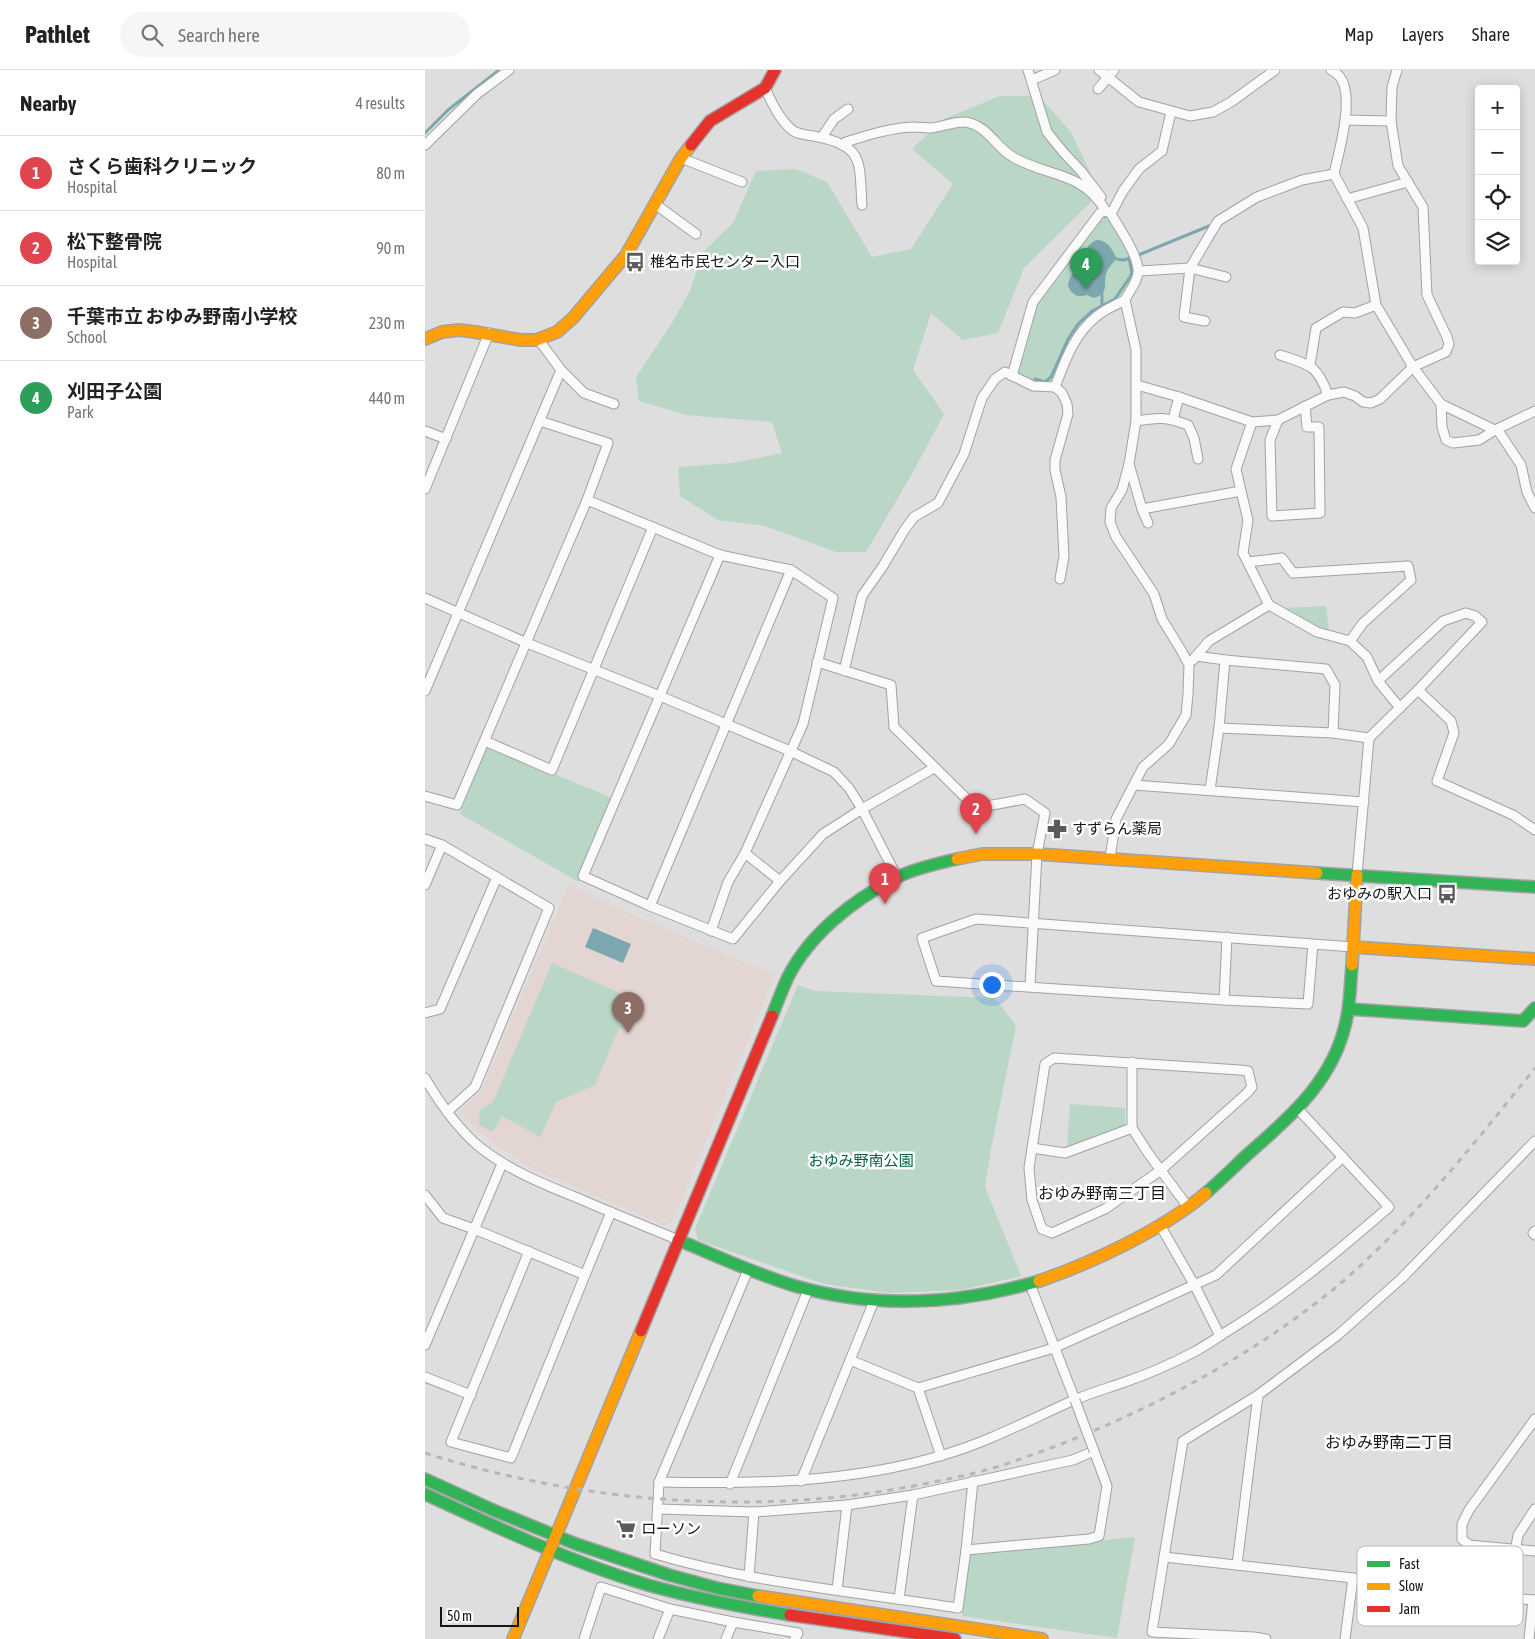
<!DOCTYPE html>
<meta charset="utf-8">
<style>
:root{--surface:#fff;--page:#f6f6f6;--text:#222;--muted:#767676;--line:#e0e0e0;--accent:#5b5b5b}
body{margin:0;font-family:"Asap Condensed","Noto Sans JP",sans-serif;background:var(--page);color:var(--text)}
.controls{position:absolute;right:15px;top:15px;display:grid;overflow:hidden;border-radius:5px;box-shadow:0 2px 12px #0003}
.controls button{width:45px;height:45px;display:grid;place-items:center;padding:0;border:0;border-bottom:1px solid var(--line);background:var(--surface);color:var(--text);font:25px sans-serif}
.scale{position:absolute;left:15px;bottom:12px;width:79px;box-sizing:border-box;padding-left:5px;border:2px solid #141515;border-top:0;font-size:14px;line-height:18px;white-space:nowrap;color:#141515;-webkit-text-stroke:4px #fff;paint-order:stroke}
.you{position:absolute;left:566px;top:914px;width:18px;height:18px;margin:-12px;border:4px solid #fff;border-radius:50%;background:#1a73e8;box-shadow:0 0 0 8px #1a73e833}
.badge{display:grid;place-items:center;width:32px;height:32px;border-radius:50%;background:var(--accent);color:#fff;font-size:16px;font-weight:700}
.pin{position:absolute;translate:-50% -41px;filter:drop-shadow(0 1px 2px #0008)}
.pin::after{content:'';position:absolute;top:26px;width:18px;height:15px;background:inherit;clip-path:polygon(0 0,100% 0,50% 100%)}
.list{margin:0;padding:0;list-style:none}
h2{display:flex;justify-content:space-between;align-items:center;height:65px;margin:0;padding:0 20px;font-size:21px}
h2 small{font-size:16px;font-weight:400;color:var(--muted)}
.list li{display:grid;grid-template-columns:32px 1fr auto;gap:15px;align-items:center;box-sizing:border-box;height:75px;padding:0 20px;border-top:1px solid var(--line)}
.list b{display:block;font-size:19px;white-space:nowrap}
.list p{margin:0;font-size:16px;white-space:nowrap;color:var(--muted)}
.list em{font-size:16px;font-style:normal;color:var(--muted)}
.icon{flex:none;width:28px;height:28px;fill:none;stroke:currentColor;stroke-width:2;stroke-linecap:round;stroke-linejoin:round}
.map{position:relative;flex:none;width:1110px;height:1569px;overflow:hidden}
header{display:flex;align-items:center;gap:30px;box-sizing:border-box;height:70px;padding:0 25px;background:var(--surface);border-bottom:1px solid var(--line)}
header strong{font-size:24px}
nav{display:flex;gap:28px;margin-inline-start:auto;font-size:18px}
.search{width:350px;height:45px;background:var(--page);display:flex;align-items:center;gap:12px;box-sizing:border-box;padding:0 18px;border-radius:28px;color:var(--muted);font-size:19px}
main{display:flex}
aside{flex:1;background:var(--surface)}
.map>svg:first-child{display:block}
.education{fill:#e3d5d1}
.green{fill:#bad6c7}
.water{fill:#7ca7ae}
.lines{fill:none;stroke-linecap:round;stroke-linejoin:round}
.stream{stroke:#7ca7ae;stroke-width:3}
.street-casing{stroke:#a2a2a3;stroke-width:11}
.fast-casing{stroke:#a2a2a3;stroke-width:14}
.slow-casing{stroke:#a2a2a3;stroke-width:14}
.jam-casing{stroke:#a2a2a3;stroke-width:14}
.street{stroke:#fafafa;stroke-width:9}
.fast{stroke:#30b455;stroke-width:11}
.slow{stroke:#ff9f0a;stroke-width:11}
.jam{stroke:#e5322d;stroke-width:11}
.rail{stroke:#b6b7b7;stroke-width:3;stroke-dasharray:6 6;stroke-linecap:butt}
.street-bridge-casing{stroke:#a2a2a3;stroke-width:11;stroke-linecap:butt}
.street-bridge{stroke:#fafafa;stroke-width:9}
.labels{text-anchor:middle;stroke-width:5;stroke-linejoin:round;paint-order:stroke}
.poi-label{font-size:15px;fill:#141515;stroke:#fff;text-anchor:start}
.park-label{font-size:15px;fill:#006141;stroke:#fff}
.neighbourhood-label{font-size:16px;fill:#141515;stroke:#fff}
.key{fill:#fff;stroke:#b8b9b9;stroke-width:1}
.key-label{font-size:14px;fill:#141515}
</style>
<header>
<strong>Pathlet</strong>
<div class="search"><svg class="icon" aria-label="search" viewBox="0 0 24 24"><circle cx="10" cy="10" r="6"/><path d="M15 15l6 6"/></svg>Search here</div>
<nav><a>Map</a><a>Layers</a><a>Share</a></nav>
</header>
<main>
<aside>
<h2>Nearby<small>4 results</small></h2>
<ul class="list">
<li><span class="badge" style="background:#e0444e">1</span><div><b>さくら歯科クリニック</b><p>Hospital</p></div><em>80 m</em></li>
<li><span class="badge" style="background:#e0444e">2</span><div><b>松下整骨院</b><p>Hospital</p></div><em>90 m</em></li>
<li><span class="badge" style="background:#8d6e63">3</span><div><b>千葉市立 おゆみ野南小学校</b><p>School</p></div><em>230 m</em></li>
<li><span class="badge" style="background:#2e9e5b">4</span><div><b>刈田子公園</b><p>Park</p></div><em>440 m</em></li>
</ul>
</aside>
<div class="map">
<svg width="1110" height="1569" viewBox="0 0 1110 1569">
<rect width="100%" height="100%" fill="#dedede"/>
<!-- education -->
<path class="education" d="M 144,814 L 173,830 L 350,905 L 247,1152 L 239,1155 L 108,1099 L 71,1075 L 51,1059 L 35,1041 L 56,1022 Z"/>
<!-- green -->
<g class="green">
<path d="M 575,26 L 614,26 L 646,62 L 675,123 L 599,198 L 573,263 L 538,270 L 506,243 L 488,300 L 519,344 L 487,404 L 441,482 L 411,482 L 340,456 L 293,450 L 255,426 L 253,397 L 308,393 L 357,383 L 347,352 L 262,345 L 214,331 L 211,307 L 247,253 L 265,221 L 278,182 L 308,153 L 331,101 L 371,99 L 402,112 L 447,187 L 486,179 L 528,114 L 487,79 L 519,49 Z"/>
<path d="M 677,145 L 683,147 L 708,188 L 709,207 L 692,231 L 670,243 L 655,257 L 645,271 L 637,293 L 626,313 L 616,314 L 591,303 L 610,234 Z"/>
<path d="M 901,536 L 904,561 L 893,558 L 858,538 Z"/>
<path d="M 62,676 L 187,728 L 154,812 L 35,744 Z"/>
<path d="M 127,893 L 217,933 L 206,961 L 194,958 L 170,1015 L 131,1032 L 115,1067 L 77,1046 L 67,1062 L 54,1055 L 55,1040 L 68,1032 Z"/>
<path d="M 373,915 L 390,921 L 570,928 L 591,956 L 566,1079 L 560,1117 L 596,1206 L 536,1220 L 463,1223 L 399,1214 L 273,1170 L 270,1159 Z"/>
<path d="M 645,1034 L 700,1038 L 700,1055 L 642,1077 Z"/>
<path d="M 710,1467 L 692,1568 L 537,1546 L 543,1484 Z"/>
</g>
<!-- water -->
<g class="water">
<path d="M 672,170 C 682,170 687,179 691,187 C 689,193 685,195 682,201 C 677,213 686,223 669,228 L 662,225 C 653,228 647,225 643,216 C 644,206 649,203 654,195 C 660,186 660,174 672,170 Z"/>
<path d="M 168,858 L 206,874 L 198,893 L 160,877 Z"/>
</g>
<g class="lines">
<!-- stream -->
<g class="stream">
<path d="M 0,63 L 23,40 L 74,0"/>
<path d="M 711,186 L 784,156"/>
<path d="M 691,189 L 699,190 L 705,188"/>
<path d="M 677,235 L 677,224"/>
<path d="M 610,309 L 620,312 L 626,307 L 643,269 L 653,254 L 667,241 L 690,229 L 705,207 L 707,203 L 704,188"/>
</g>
<defs>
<g id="street">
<path d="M 603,0 L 622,62 L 639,83 L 656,101 L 676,127"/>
<path d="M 674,0 L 714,32 L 765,46 L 788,42 L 806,32 L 850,0"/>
<path d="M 906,0 C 909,2 913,4 915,7 C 930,27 914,81 909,104 L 938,158 L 951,235 L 988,297 L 1016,334 L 1074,362 L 1096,395 L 1102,422 L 1110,438"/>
<path d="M 607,10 L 630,0"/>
<path d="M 340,18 C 347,33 354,49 367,60 C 373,65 385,65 393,67 C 440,76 434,94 437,135"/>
<path d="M 673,19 L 689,0"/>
<path d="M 920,50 L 966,51"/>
<path d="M 397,67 L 409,49 L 423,39"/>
<path d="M 0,75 L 52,24 L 84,0"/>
<path d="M 417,75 L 421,72 C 443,65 465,58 488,57 C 494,57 500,58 506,58 C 517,57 530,51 540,52 C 563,55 570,77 588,87 C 624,108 656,100 681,141"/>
<path d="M 256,88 L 317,112"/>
<path d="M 922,129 L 983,112"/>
<path d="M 230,134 L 271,164"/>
<path d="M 686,144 L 698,121 L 714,99 L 737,81 L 746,42"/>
<path d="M 714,201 L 765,198 L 801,207"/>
<path d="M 780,251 L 759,247 L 765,198 L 793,151 L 832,127 L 877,110 L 909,104"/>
<path d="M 855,285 C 884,295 892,294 903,325"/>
<path d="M 885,295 L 891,258 L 918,242 L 930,243 L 951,235"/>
<path d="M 136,300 L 159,323 L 189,334"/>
<path d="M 587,306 L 608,232 L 675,143 L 681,141 L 686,144 C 694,158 714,186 713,202 C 713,211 704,222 700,230 L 711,280 L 711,351 L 704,394 L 697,420 L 686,438 L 685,452 L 691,467 L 729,524 L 737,549 L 756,580 L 764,595 L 763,624 L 761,645 L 744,674 L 718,697 L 691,749 L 685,788"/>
<path d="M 712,315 L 754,327 L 827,352 L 853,350 L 903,325 L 919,322 L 930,326 L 938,332 L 946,333 L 955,329 L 988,297 L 1021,282 L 1024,274 L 1022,267 L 1002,225 L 998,137 L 973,96 L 966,51 L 967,17 L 972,0"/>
<path d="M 630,317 L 637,323 L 642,334 L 643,344 L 630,390 L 630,400 L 636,427 L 639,486 L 635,509"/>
<path d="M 1016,334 L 1017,357 L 1021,370 L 1028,373 L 1054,370 L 1070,360 L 1110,341"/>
<path d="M 748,349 L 754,327"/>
<path d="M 853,350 L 845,370 L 847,446 L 895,443 L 894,357 L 882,357 L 880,336"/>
<path d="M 711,351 C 734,347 741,347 763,355 L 769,368 L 773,389"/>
<path d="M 0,361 L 21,369"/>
<path d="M 704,394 L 717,439 L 723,453"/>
<path d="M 0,419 L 64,263"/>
<path d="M 816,421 L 823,450 L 818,483 L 844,535"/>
<path d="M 162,430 L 295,485 L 366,500 L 408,528 L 378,654 L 320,783 L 303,812 L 286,861"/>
<path d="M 717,439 L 816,421 L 811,399 L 827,352"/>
<path d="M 295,485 L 158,806 L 225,836 L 308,869 L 355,811 L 398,764 L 437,739 L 509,698"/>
<path d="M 823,492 L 857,488 L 868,503 L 983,496 L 986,510 L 938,553 L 925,571"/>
<path d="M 0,528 L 102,573 L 235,626 L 365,681 L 409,702 L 424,718 L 437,739 L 472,807"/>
<path d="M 771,586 L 784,571 L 844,535 L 892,562 L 925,571 L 942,587 L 953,611 L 975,638"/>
<path d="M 768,590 L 771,586 L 800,590 L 794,658"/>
<path d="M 800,590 L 901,599 L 910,615 L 908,663"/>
<path d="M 392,592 L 466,615 L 469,657 L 551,738 L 600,729 L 620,743 L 612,784 L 605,916"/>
<path d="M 419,601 L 437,526 L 458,496 L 480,459 L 489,447 L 513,433 L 539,384 L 557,328 L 570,309 L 580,302 L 608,316 L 630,317 C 640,291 649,264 672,246 C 680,239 691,235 700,230"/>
<path d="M 993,620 L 1026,651 L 1029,663 L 1012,711 L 1088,745 L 1110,760"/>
<path d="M 0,621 L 136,300 L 113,269"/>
<path d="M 944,668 L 993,620 L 1057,552 L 1050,546 L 1041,543 L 1018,551 L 953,611"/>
<path d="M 60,671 L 127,700 L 228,457"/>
<path d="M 709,715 L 939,732"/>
<path d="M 785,720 L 794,658 L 908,663 L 944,668 L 932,805"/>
<path d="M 0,726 L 32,735 L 162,430 L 183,373 L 115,351"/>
<path d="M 0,769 L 17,775 L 124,838 L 50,1017 L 22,1042"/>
<path d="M 320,783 L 355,811"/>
<path d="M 0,815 L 17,775"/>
<path d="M 225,836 L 366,500"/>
<path d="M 888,874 L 883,934 L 799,930 L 511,911 L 497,868 L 551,849 L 928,877"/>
<path d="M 799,930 L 802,867"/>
<path d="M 0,943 L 15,939 L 72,807"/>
<path d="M 629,988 L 815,1000 L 823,1001 L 827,1017 L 822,1023 L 736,1100 L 680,1139 L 627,1163 L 617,1159 L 607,1130 L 604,1098 L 620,994 Z"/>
<path d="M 707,992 L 707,1058"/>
<path d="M 0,1008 C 14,1032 30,1055 51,1074 C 82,1100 118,1114 155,1129 C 187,1143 220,1156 253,1170"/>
<path d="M 607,1078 L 640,1083 L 707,1058 L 723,1083 L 763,1137"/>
<path d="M 0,1125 L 18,1148 L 49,1159 L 160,1205 L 186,1142"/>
<path d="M 735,1155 L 770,1216 L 795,1266"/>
<path d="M 1110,1161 L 1108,1163 L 1110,1165"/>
<path d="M 104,1181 L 26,1372 L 86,1388 L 160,1205"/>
<path d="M 323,1200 L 234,1412 L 230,1484 C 328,1513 431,1522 533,1538 L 541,1480 L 548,1411"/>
<path d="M 605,1214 L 650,1330"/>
<path d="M 0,1275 L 77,1094"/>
<path d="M 425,1290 L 493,1318 L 516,1386"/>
<path d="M 0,1307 L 46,1325"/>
<path d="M 493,1318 L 629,1278 L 791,1205 L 918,1087"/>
<path d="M 1110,1349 L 1044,1440 L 1037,1454 L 1037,1469 L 1044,1475 L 1110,1481"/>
<path d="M 376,1411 L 449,1231"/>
<path d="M 234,1412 C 330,1414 426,1413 518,1385 C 563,1372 604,1350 647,1331 C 665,1323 683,1318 700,1312 C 723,1304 746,1294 767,1283 C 779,1277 790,1269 801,1262 C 860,1226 912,1182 964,1137 L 873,1039"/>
<path d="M 305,1414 L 383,1220"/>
<path d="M 233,1439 L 329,1442 L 422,1435 L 488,1425 L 648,1390 L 669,1381 L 682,1416 L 674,1466 L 664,1469 L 541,1480"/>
<path d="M 739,1487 L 758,1371 L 833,1325 L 913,1265 L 977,1208 L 1110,1071"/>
<path d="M 812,1495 L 833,1325"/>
<path d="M 324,1507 L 329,1442"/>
<path d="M 412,1520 L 422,1435"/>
<path d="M 1082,1528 L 1093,1465 L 1110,1439"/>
<path d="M 474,1529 L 488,1425"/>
<path d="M 159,1569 L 176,1517 L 245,1539 L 308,1552 L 373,1563 L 370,1569"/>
<path d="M 233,1569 L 245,1539"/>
<path d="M 301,1569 L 308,1552"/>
<path d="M 841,1569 L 829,1567 L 727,1562 L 739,1487 L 928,1508 L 1082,1528 L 1110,1530"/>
<path d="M 920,1569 L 928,1508"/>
<path d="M 1104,1569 L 1108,1530"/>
</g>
<g id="fast">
<path d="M 892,803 L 1110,817"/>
<path d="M 924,939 L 1098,951 L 1110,938"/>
<path d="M 347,946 C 352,933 357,920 363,907 C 385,864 428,830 471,808 C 487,799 514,793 532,789"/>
<path d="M 781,1123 C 796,1110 809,1097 823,1084 C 862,1050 903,1015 918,963 C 925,941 925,918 927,895"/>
<path d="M 253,1170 C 292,1186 330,1204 370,1216 C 451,1239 533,1235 614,1211"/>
<path d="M 0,1409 L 68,1440 L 151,1474 L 244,1505 L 292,1518 L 333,1526"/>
<path d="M 0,1424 C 73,1458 146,1492 223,1515 C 269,1528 317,1537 365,1545"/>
</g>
<g id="slow">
<path d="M 0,269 L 17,262 L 34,260 L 50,262 L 96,270 L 111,270 L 132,262 L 148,248 L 201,185 L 256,88 L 266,75"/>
<path d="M 532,789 L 557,784 L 612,784 L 892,803"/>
<path d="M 928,877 L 1110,889"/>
<path d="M 927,895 L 932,805"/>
<path d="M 614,1211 C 667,1193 739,1159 781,1123"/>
<path d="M 333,1526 L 617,1569"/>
<path d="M 88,1569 L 216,1261"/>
</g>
<g id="jam">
<path d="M 266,75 L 285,51 L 340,18 L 350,0"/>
<path d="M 216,1261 L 347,946"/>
<path d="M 365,1545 L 530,1569"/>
</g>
</defs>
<!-- street casing -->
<use href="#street" class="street-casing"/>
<!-- fast casing -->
<use href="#fast" class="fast-casing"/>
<!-- slow casing -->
<use href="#slow" class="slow-casing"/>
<!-- jam casing -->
<use href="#jam" class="jam-casing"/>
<!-- street -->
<use href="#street" class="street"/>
<!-- fast -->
<use href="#fast" class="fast"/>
<!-- slow -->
<use href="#slow" class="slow"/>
<!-- jam -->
<use href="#jam" class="jam"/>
<!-- rail -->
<path class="rail" d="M 0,1383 C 154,1432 324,1446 483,1417 C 514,1411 545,1405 575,1396 C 632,1377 686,1355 739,1328 C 800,1297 857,1261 910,1218 C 986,1154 1048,1075 1110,998"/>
<defs>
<path id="street-bridge" d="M 650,1330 L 669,1381"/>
</defs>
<!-- street-bridge casing -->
<use href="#street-bridge" class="street-bridge-casing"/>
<!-- street-bridge -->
<use href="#street-bridge" class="street-bridge"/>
</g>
<!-- icons -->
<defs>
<symbol id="bus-bare" viewBox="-9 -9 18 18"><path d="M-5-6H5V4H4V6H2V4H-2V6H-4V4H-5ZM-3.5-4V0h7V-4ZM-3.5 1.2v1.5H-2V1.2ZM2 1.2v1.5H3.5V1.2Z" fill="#5b5b5b" stroke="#fff" stroke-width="2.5" paint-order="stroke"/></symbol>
<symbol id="pharmacy-bare" viewBox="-9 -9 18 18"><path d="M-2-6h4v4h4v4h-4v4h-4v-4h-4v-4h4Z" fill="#5b5b5b" stroke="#fff" stroke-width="2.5" paint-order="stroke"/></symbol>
<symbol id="supermarket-bare" viewBox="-9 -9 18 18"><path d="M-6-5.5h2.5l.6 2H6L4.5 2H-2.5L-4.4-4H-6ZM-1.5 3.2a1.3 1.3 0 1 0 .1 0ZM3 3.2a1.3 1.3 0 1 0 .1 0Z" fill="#5b5b5b" stroke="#fff" stroke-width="2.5" paint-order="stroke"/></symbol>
</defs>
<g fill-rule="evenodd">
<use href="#bus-bare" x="196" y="178" width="28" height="28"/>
<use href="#pharmacy-bare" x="618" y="745" width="28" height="28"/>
<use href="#bus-bare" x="1008" y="810" width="28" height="28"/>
<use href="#supermarket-bare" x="187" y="1445" width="28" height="28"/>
</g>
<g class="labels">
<!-- poi labels -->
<g class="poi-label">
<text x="225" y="197">椎名市民センター入口</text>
<text x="647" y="764">すずらん薬局</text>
<text x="1007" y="829" text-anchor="end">おゆみの駅入口</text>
<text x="216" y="1464">ローソン</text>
</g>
<!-- park labels -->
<g class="park-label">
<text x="436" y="1096">おゆみ野南公園</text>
</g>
<!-- neighbourhood labels -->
<g class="neighbourhood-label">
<text x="677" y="1129">おゆみ野南三丁目</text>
<text x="964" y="1378">おゆみ野南二丁目</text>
</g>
</g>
<!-- legend -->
<rect x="932" y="1476" width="166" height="80" rx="8" class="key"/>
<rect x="942" y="1491" width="23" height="6" fill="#30b455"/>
<rect x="942" y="1513" width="23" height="7" fill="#ff9f0a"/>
<rect x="942" y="1536" width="23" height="6" fill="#e5322d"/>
<g class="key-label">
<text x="974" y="1499">Fast</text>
<text x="974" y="1521">Slow</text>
<text x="974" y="1544">Jam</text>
</g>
</svg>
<div class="controls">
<button>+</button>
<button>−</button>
<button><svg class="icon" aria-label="locate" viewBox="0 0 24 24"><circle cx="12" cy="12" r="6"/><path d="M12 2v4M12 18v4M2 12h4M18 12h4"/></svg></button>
<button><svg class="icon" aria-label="layers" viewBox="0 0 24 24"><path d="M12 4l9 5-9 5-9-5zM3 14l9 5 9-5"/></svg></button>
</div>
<div class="scale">50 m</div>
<div class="you"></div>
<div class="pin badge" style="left:460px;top:834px;background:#e0444e">1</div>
<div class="pin badge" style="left:551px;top:764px;background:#e0444e">2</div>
<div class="pin badge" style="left:203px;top:963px;background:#8d6e63">3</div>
<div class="pin badge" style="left:661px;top:219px;background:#2e9e5b">4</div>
</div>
</main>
